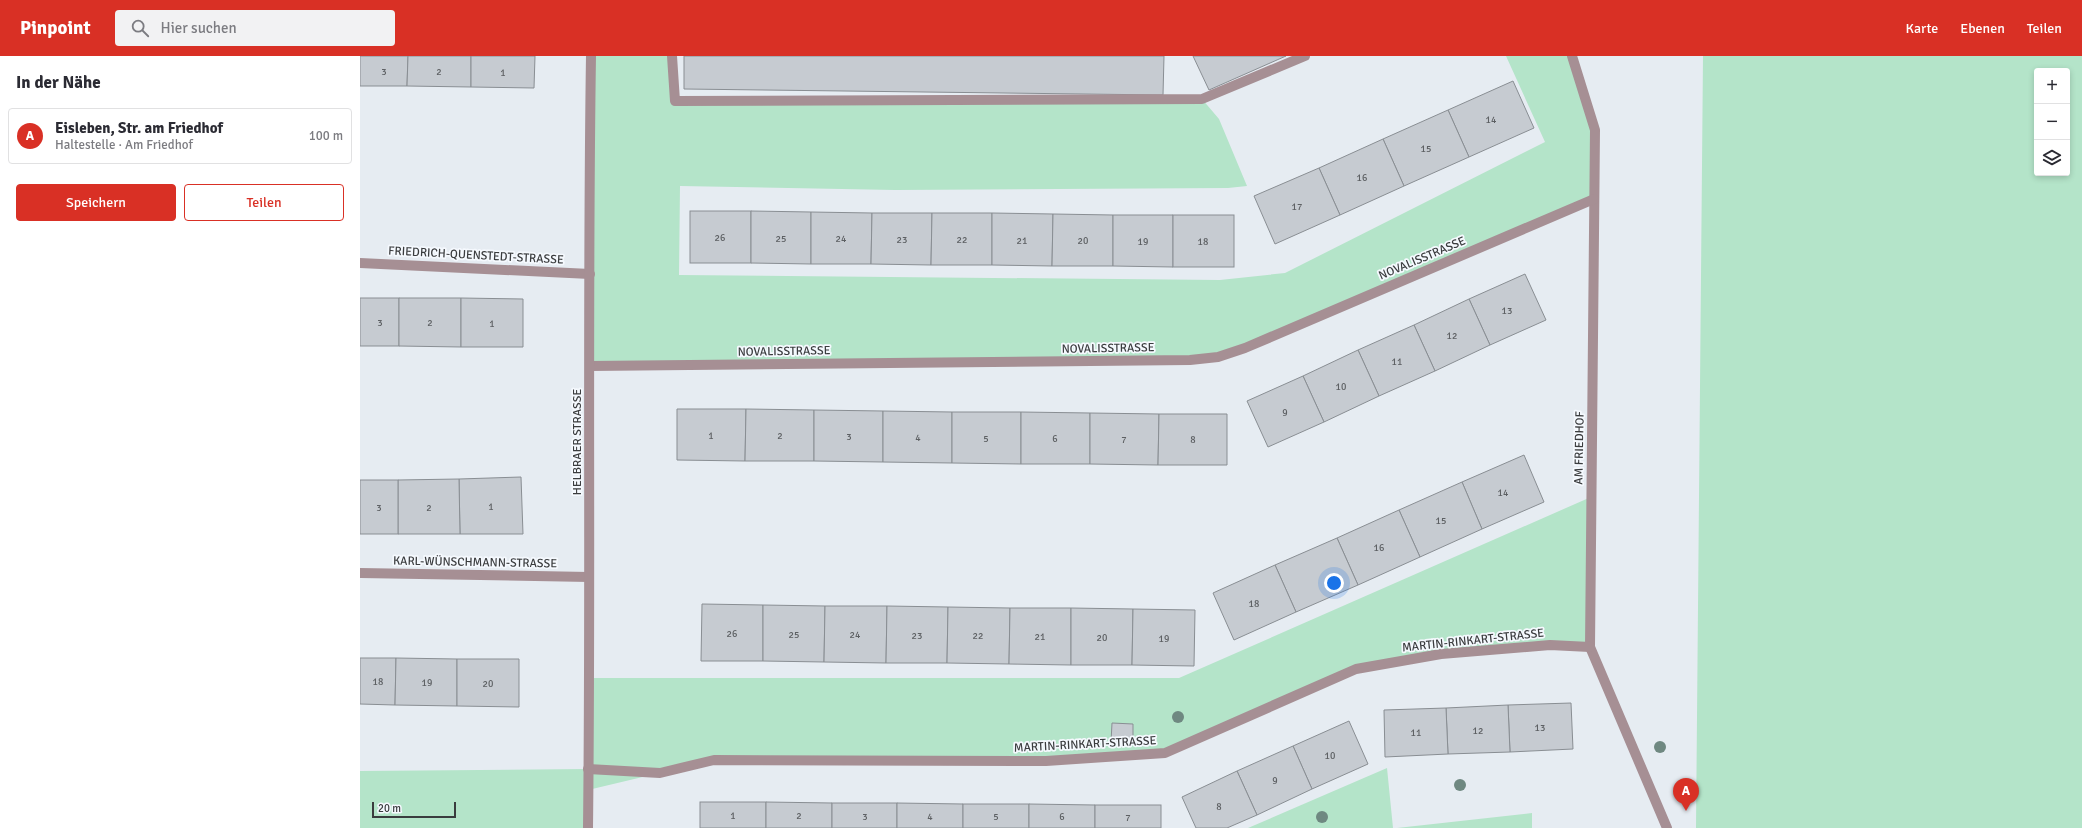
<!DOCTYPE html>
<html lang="de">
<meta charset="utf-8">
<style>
:root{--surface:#fff;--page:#f2f2f3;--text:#2b2b33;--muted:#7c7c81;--line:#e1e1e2;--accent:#d93025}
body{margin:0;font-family:Signika,sans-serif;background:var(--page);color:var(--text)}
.controls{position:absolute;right:12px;top:12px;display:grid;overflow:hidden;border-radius:4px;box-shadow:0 2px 6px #0003}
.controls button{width:36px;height:36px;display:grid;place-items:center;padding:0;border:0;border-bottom:1px solid var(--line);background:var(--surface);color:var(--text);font:20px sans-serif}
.scale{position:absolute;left:12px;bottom:10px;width:84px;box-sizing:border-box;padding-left:4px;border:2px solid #3a3c3e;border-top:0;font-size:11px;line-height:14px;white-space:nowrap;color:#3a3c3e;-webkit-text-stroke:3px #f5f9fe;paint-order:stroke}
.you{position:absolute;left:974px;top:527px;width:14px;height:14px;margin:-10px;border:3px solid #fff;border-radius:50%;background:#1a73e8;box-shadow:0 0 0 6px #1a73e833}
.badge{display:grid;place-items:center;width:26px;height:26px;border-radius:50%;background:var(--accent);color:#fff;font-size:13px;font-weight:700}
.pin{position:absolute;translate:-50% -33px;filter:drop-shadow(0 1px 2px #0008)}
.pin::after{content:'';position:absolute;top:21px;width:14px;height:12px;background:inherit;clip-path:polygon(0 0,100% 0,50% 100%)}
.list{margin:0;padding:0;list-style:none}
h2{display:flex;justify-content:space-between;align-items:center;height:52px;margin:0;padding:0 16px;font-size:17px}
h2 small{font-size:13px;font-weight:400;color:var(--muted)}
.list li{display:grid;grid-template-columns:26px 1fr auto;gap:12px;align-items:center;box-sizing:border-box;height:56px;margin:0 8px 8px;padding:0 8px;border:1px solid var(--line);border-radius:4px}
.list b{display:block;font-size:15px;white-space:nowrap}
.list p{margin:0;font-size:13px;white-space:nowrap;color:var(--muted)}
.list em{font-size:13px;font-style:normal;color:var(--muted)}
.actions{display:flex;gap:8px;padding:12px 16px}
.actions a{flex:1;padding:9px 0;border:1px solid var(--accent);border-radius:4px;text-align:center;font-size:14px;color:var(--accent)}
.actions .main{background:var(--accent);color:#fff}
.icon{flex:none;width:22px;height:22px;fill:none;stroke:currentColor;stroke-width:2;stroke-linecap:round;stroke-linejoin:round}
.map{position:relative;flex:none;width:1722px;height:772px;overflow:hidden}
header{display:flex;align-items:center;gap:24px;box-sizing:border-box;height:56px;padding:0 20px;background:var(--accent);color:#fff}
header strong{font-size:19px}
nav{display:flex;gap:22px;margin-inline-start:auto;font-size:14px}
.search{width:280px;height:36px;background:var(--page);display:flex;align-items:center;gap:10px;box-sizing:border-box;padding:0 14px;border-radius:4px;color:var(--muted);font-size:15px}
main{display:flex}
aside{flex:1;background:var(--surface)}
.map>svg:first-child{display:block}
.green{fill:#b4e4c9;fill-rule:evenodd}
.building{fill:#c6cbd1;stroke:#898e93}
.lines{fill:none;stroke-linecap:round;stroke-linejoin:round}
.minor{stroke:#a68f94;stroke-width:10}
.tree{fill:#6f8881}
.labels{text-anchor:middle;stroke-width:3.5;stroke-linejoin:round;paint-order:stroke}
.number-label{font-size:10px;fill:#5d6063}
.street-label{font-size:12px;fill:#3a3c3e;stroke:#f5f9fe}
</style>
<header>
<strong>Pinpoint</strong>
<div class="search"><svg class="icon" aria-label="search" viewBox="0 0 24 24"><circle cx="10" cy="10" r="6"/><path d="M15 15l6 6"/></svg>Hier suchen</div>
<nav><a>Karte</a><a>Ebenen</a><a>Teilen</a></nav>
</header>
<main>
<aside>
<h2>In der Nähe<small></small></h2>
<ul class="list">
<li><span class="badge">A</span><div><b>Eisleben, Str. am Friedhof</b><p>Haltestelle · Am Friedhof</p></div><em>100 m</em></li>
</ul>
<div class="actions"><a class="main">Speichern</a><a>Teilen</a></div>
</aside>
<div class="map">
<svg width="1722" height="772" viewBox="0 0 1722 772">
<rect width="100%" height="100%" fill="#e6ecf2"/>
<!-- green -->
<g class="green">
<path d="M 231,0 L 312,0 L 315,45 L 842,43 L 859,63 L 887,130 L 868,132 L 535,134 L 320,130 L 319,219 L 860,224 L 925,217 L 1185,86 L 1146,0 L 1212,0 L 1235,74 L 1234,143 L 858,301 L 230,310 Z"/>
<path d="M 1343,0 L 1722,0 L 1722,772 L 1336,772 ZM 1677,15 L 1707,15 L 1707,117 L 1677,117 Z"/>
<path d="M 1231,441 L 1230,591 L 1190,589 L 996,613 L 805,697 L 686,705 L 354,704 L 228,734 L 228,772 L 0,772 L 0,715 L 228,713 L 229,622 L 819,622 Z"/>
<path d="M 1027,712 L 1033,772 L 888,772 Z"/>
<path d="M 1172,757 L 1172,772 L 1037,772 Z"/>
</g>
<!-- building -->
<g class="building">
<path d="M 0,0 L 48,0 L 47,30 L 0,30 Z"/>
<path d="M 48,0 L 111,0 L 111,31 L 47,30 Z"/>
<path d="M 111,0 L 175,0 L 174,32 L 111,31 Z"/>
<path d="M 324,0 L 804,0 L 803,39 L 324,33 Z"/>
<path d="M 833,0 L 926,0 L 849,34 Z"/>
<path d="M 1153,25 L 1174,72 L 1109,101 L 1088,54 Z"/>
<path d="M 1088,54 L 1109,101 L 1044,130 L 1023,83 Z"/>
<path d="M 1023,83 L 1044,130 L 980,159 L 959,112 Z"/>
<path d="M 959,112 L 980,159 L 915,188 L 894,140 Z"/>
<rect x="330" y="155" width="61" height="52"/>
<path d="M 391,155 L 451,156 L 451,208 L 391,207 Z"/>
<path d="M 451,156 L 512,157 L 511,208 L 451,208 Z"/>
<path d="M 512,157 L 572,157 L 571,209 L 511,208 Z"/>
<path d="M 572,157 L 632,157 L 632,209 L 571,209 Z"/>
<path d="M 632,157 L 693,158 L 692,210 L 632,209 Z"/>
<path d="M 693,158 L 753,159 L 753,210 L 692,210 Z"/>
<path d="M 753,159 L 813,159 L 813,211 L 753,210 Z"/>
<rect x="813" y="159" width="61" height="52"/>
<path d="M 1165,218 L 1186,264 L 1130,289 L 1109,243 Z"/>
<rect x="0" y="242" width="39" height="48"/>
<path d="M 39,242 L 101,242 L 101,291 L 39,290 Z"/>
<path d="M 101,242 L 163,243 L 163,291 L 101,291 Z"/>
<path d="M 1109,243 L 1130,289 L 1075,315 L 1054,269 Z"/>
<path d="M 1054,269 L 1075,315 L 1019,340 L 998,294 Z"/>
<path d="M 998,294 L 1019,340 L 964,366 L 943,320 Z"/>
<path d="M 943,320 L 964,366 L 908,391 L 887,345 Z"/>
<path d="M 317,353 L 386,353 L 385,405 L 317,404 Z"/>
<path d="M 386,353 L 454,354 L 454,405 L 385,405 Z"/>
<path d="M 454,354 L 523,355 L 523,406 L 454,405 Z"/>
<path d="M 523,355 L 592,356 L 592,407 L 523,406 Z"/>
<path d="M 592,356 L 661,356 L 661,408 L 592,407 Z"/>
<path d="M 661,356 L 730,357 L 730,408 L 661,408 Z"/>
<path d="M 730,357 L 799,358 L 798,409 L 730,408 Z"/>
<path d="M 799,358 L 867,358 L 867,409 L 798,409 Z"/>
<path d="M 1164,399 L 1184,446 L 1122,473 L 1102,426 Z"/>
<path d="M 161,421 L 163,478 L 100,478 L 99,423 Z"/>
<path d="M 99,423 L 100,478 L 38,478 L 38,424 Z"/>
<rect x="0" y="424" width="38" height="54"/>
<path d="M 1102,426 L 1122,473 L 1060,501 L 1039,454 Z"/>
<path d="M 1039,454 L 1060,501 L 998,529 L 977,482 Z"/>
<path d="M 977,482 L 998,529 L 936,556 L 915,509 Z"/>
<path d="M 915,509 L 936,556 L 874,584 L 853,537 Z"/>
<path d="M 342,548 L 403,549 L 403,605 L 341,605 Z"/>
<path d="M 403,549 L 465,550 L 464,606 L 403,605 Z"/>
<path d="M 465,550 L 527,550 L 526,607 L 464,606 Z"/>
<path d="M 527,550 L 588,551 L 587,607 L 526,607 Z"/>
<path d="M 588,551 L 650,552 L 649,608 L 587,607 Z"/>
<path d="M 650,552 L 711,552 L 711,609 L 649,608 Z"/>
<path d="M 711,552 L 773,553 L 772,609 L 711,609 Z"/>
<path d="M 773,553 L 835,554 L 834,610 L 772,609 Z"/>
<path d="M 0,602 L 36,602 L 35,649 L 0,648 Z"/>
<path d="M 36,602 L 97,603 L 97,650 L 35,649 Z"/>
<path d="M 97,603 L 159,603 L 159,651 L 97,650 Z"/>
<path d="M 1211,647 L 1213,693 L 1150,696 L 1148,649 Z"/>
<path d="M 1148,649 L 1150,696 L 1088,698 L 1086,652 Z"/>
<path d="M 1086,652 L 1088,698 L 1025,701 L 1024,654 Z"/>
<path d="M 989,665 L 1008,708 L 952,733 L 933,690 Z"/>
<path d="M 752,667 L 773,668 L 773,687 L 751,686 Z"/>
<path d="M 933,690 L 952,733 L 897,759 L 877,715 Z"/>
<path d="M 877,715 L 897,759 L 867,772 L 836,772 L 822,741 Z"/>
<rect x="340" y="746" width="66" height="26"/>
<path d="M 406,746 L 472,747 L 472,772 L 406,772 Z"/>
<rect x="472" y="747" width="65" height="25"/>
<path d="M 537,747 L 603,748 L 603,772 L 537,772 Z"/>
<rect x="603" y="748" width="66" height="24"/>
<path d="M 669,748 L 735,749 L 735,772 L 669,772 Z"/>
<rect x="735" y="749" width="66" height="23"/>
</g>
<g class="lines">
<!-- minor -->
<g class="minor">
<path d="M 312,0 L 315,45 L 842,43 L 945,0"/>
<path d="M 1212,0 L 1235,74 L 1230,591 L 1307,772"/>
<path d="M 0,207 L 230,218"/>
<path d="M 230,310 L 830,304 L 858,301 L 885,292 L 1234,143"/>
<path d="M 0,517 L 229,521"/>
<path d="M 228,713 L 300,717 L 354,704 L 686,705 L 805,697 L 996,613 L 1081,598 L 1190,589 L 1230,591"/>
<path d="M 228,772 C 231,515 227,257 231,0"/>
</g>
</g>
<!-- trees -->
<g class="tree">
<circle cx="818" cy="661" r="6"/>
<circle cx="1300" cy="691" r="6"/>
<circle cx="1100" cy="729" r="6"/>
<circle cx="962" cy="761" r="6"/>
</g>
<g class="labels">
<!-- number labels -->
<g class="number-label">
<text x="24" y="19">3</text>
<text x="79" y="19">2</text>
<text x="143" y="20">1</text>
<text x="1131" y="67">14</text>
<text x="1066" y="96">15</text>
<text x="1002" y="125">16</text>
<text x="937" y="154">17</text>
<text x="360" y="185">26</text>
<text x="421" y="186">25</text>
<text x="481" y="186">24</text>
<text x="542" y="187">23</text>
<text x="602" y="187">22</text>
<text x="662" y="188">21</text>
<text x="723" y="188">20</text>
<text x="783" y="189">19</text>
<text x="843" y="189">18</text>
<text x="1147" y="258">13</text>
<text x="20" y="270">3</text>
<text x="70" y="270">2</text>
<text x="132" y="271">1</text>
<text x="1092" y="283">12</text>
<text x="1037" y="309">11</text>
<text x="981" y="334">10</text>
<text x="925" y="360">9</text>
<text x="351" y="383">1</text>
<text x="420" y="383">2</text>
<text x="489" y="384">3</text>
<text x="558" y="385">4</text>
<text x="626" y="386">5</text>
<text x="695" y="386">6</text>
<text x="764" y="387">7</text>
<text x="833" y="387">8</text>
<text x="1143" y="440">14</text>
<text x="131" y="454">1</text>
<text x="19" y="455">3</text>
<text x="69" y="455">2</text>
<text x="1081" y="468">15</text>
<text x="1019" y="495">16</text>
<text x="894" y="551">18</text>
<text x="372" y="581">26</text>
<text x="434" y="582">25</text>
<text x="495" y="582">24</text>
<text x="557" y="583">23</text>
<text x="618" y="583">22</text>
<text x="680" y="584">21</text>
<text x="742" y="585">20</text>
<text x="804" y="586">19</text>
<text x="18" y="629">18</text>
<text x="67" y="630">19</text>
<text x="128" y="631">20</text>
<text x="1180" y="675">13</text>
<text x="1118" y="678">12</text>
<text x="1056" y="680">11</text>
<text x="970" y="703">10</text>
<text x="915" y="728">9</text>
<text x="859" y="754">8</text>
<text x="373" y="763">1</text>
<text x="439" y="763">2</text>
<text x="505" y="764">3</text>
<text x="570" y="764">4</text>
<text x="636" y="764">5</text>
<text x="702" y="764">6</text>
<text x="768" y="765">7</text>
</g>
<!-- street labels -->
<g class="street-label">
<text transform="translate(116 199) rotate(3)" y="4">FRIEDRICH-QUENSTEDT-STRASSE</text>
<text transform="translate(1062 202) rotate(-23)" y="4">NOVALISSTRASSE</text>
<text transform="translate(748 292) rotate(-1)" y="4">NOVALISSTRASSE</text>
<text transform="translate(424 295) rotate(-1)" y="4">NOVALISSTRASSE</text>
<text transform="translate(217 386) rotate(-90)" y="4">HELBRAER STRASSE</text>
<text transform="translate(1219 392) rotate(-89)" y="4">AM FRIEDHOF</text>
<text transform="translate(115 506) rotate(1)" y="4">KARL-WÜNSCHMANN-STRASSE</text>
<text transform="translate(1113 584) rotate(-6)" y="4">MARTIN-RINKART-STRASSE</text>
<text transform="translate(725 688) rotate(-3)" y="4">MARTIN-RINKART-STRASSE</text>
</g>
</g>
</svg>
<div class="controls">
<button>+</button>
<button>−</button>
<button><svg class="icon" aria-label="layers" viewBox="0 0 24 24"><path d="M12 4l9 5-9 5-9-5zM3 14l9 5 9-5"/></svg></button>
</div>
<div class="scale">20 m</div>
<div class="you"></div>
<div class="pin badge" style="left:1326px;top:755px">A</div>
</div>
</main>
